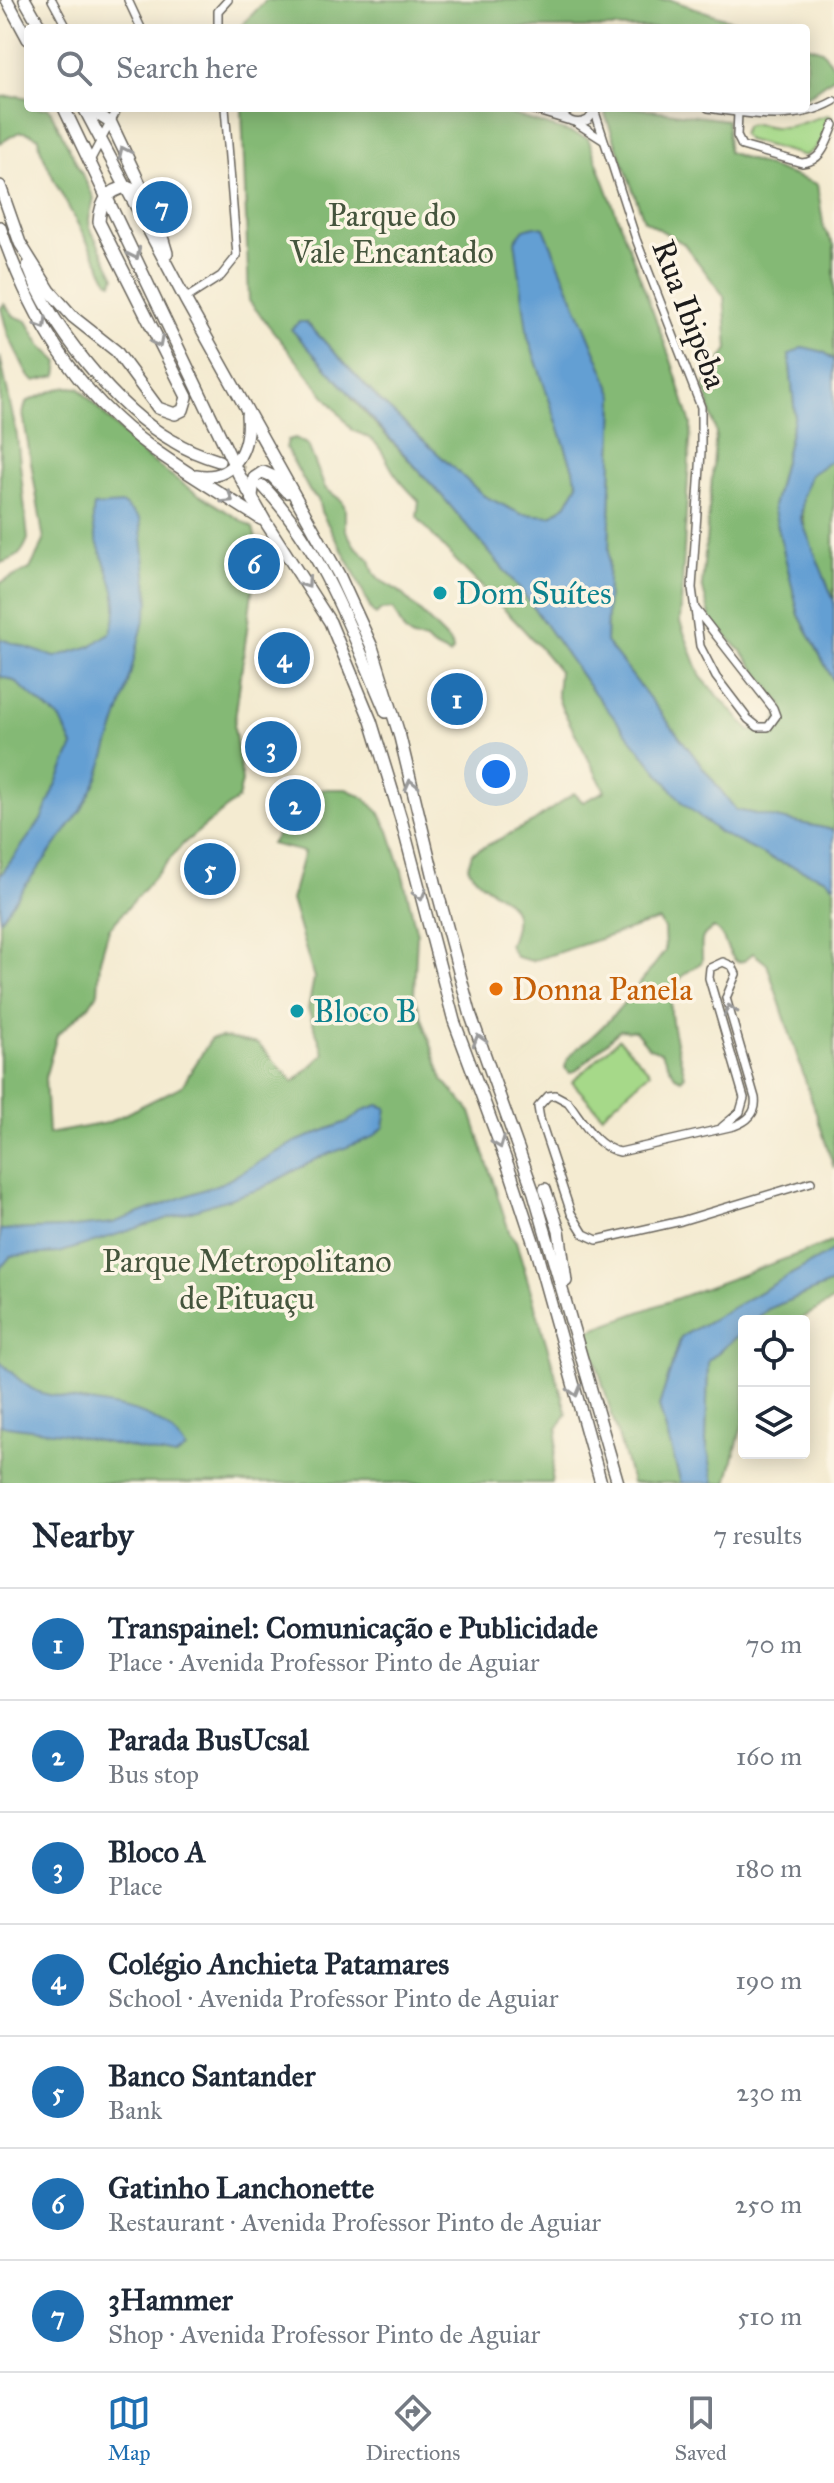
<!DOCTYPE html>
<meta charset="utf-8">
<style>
:root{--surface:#fff;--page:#f6f6f7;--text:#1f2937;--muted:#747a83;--line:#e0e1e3;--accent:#1f6fb2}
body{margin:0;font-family:"IM FELL Great Primer",serif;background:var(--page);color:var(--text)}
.controls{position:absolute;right:24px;bottom:24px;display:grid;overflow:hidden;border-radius:8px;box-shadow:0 4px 20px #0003}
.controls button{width:72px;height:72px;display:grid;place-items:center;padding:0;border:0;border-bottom:2px solid var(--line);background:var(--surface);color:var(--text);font:40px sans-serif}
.you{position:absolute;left:496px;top:774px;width:28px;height:28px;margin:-20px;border:6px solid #fff;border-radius:50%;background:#1a73e8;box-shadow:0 0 0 12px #1a73e833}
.badge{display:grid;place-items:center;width:52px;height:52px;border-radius:50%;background:var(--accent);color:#fff;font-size:26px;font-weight:700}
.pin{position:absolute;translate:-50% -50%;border:4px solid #fff;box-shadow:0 2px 8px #0006}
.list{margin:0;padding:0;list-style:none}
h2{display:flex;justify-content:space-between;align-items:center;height:104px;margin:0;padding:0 32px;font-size:34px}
h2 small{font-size:26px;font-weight:400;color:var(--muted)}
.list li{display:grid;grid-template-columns:52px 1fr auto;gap:24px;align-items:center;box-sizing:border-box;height:112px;padding:0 32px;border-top:2px solid var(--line)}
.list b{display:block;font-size:30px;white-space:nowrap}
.list p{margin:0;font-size:26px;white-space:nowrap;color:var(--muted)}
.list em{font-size:26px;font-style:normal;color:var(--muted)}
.icon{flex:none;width:44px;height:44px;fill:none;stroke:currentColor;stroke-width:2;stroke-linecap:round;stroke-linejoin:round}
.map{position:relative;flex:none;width:834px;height:1483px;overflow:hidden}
.search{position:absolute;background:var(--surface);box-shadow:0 4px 20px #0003;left:24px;right:24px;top:24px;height:88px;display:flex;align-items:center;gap:20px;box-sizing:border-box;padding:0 28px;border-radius:8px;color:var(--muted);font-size:30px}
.sheet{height:888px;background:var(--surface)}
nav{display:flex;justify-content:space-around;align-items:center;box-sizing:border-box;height:112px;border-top:2px solid var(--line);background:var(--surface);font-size:22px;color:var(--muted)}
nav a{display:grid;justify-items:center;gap:4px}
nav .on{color:var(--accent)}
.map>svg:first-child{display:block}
.green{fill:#a6d989;stroke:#617a52;stroke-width:2}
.forest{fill:#84b975;stroke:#506a48;stroke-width:2}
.water{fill:#639fd3;stroke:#405e78;stroke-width:2}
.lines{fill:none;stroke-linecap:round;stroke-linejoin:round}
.primary-tunnel{stroke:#c9c2ad;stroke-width:11;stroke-dasharray:11 5.5;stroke-linecap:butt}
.street-casing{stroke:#68645b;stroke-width:10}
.primary-casing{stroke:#68645b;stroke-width:14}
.street{stroke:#fff;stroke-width:7}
.primary{stroke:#fff;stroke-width:11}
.oneway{stroke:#999}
.culture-dot{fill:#0f9aa8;stroke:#fcf5e5;stroke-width:3}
.food-dot{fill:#e8710a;stroke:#fcf5e5;stroke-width:3}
.labels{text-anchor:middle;stroke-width:7;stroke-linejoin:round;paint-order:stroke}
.park-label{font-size:32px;fill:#45553d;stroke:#fcf5e5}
.street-label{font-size:32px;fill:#1c1c1c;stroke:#fcf5e5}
.culture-label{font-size:32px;fill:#0d838f;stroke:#fcf5e5;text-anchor:start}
.food-label{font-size:32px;fill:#c56008;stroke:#fcf5e5;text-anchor:start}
</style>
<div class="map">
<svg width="834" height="1483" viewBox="0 0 834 1483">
<rect width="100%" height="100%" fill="#fcf5e5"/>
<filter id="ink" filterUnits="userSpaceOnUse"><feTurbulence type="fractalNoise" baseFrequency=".0125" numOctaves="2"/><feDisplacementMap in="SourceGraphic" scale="16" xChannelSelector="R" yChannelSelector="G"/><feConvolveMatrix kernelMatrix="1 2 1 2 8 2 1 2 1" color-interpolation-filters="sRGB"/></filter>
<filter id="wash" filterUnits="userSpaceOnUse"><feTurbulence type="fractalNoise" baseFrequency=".006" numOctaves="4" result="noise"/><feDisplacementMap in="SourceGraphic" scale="32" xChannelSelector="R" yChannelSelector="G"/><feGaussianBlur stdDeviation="1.8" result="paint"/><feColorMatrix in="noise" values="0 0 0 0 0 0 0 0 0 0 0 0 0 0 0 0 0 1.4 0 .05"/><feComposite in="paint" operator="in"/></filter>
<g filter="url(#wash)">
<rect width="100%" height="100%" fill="#f4ebd1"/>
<!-- green -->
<g class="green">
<path d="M 829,115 L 832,118 C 826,133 820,148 805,156 L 747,140 L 742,134 L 745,126 C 756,121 766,127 777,127 C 796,128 811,118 829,115 Z"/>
<path d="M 619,1039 L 650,1072 L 602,1115 L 572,1082 Z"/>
</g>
<!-- forest -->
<g class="forest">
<path d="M 266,0 L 671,0 L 754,28 L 239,28 Z"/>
<path d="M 806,45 L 822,50 L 834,67 L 834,77 L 806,97 Z"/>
<path d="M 19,96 L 28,98 L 28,108 L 49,108 L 94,198 L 89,219 L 90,228 L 115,277 L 112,283 L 109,282 L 55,182 L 40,148 L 39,138 C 17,126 18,134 0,143 L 0,97 Z"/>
<path d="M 242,108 L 491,108 L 588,138 L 672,363 L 691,424 L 680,622 L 701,677 L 750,731 L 772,731 L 783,706 L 742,652 L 711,620 L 702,585 L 716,433 L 704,386 L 728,349 L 724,296 L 684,244 L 644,220 L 605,114 L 609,108 L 636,108 L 727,120 L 728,152 L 817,184 L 824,229 L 834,245 L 834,360 L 824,352 L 789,355 L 795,415 L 773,507 L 799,615 L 834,682 L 834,830 L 736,810 L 606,642 L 614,396 L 528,337 L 578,484 L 567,504 L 551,516 L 521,514 L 484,496 L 379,400 L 306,322 L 353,400 L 443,497 L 521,590 L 591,689 L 770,858 L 827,879 L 834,886 L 834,1168 L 767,964 L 753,953 L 744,961 L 737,962 C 725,952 727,936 714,928 C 696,937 703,945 702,962 C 691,970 680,975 674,988 C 664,1008 679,1053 685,1075 L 681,1079 L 675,1076 L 661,1052 L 649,1048 L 635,1031 L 620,1030 L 577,1070 L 570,1073 L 565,1068 C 567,1054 578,1048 589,1039 C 618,1014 641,982 665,951 L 664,929 L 659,920 L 532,961 L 516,957 L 509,945 C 532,892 488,902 468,867 L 472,853 L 533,822 L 574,793 L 583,802 L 605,791 L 561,706 L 557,694 L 559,671 C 516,615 461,572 417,517 L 419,501 C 410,492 400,482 393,471 C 380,449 380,440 353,431 L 249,301 Z"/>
<path d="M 4,304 L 14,316 L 27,321 L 41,345 L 59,362 L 57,376 L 35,381 L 29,377 L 8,335 L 1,308 Z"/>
<path d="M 0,356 L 17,436 L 28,539 C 22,555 16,559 0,563 Z"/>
<path d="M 69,387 L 79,388 L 142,454 L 187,487 L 253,528 L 258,547 L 234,727 L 242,781 L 238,799 L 183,844 L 109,929 L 100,960 L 98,993 L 89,1006 L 57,1035 L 45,1078 L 48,1134 L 107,1123 L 182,1086 L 211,1039 L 221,1037 L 258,1044 L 294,1082 L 324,1054 L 308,1009 L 314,978 L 291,900 L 304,852 L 271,844 L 300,801 L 324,789 L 346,789 L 363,797 L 379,812 L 389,831 L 402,871 L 417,934 L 414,994 L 443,1080 L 471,1112 L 510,1234 L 516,1241 L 567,1413 L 558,1428 L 551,1483 L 0,1483 L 0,583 L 30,569 L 44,541 L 23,414 L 26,402 L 57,389 Z"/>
<path d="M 295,438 L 308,445 L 325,488 L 342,501 L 345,508 L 345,529 L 354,545 L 370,560 L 374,573 L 380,580 L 399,591 L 445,637 L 452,645 L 453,651 L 450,655 L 432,646 L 426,640 L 412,638 L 404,631 L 393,609 L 381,610 L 376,615 L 372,612 L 352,568 L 321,512 L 318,499 L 310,492 L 286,448 L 288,440 Z"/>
<path d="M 834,459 L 834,601 C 820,565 788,516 809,477 C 813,469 826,464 834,459 Z"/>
<path d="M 834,1241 L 834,1250 L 681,1337 L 659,1406 L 681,1483 L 632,1483 L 587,1331 Z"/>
<path d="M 834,1282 L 834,1300 L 797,1321 L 754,1321 L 768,1309 Z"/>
<path d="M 744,1330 L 744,1418 L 727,1483 L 714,1483 L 706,1442 L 708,1361 Z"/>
</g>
<!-- water -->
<g class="water">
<path d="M 534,226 L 544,228 L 614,396 L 606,642 L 736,810 L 834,830 L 834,886 L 827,879 L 770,858 L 720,833 L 683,803 L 591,689 L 521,590 L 443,497 L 291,329 L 299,322 L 306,322 L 379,400 L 484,496 L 521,514 L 551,516 L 567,504 L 578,484 L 528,337 L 515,240 L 524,229 Z"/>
<path d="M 803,347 L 824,352 L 834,360 L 834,459 L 810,475 L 803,496 L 801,519 L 834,601 L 834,682 L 799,615 L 773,507 L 795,415 L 789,355 Z"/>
<path d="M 123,504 L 140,519 L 149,601 L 124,699 L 98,778 L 82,809 L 0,920 L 0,876 L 41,820 L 73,746 L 61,720 L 14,681 L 0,676 L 0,639 L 55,657 L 91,646 L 111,632 C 113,624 117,614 116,606 C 115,571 87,540 94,506 Z"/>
<path d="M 378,1105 L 387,1108 L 384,1127 L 373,1137 L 319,1158 L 260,1189 L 59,1253 L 11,1256 L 0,1269 L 0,1230 L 64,1228 L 113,1223 L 224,1182 L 295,1142 L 349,1121 L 364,1110 Z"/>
<path d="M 834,1250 L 834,1282 L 768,1309 L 754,1321 L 744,1321 L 744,1330 L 708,1361 L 706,1442 L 714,1483 L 681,1483 L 659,1406 L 681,1337 Z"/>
<path d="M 0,1362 C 11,1371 26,1388 39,1392 C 89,1408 155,1398 186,1449 L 175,1457 L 60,1433 L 0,1425 Z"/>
</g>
</g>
<g filter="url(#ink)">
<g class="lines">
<!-- primary-tunnel -->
<path class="primary-tunnel" d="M 219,461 L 245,472 L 260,483"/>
<defs>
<g id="street">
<path d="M 52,0 L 67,28"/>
<path d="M 128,0 L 141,28"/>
<path d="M 218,28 L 218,11 L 228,0"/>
<path d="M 527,108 L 567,120"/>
<path d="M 560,108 C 564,121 576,126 588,120 L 596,110"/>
<path d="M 708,108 C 750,114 795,123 834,101"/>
<path d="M 595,112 L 636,239 L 701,407 L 701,452 L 692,588 L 700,646 L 716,677 L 748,719 L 758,727 L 768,727 L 776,716 L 773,708 L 694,607"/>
<path d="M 738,112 L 737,136 L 742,146 L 802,163 C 823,161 827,141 834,125"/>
<path d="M 578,124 L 603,140"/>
<path d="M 91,159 L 118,108"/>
<path d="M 185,299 L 221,276 L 237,256 L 225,108"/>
<path d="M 722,1127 L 740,1112 L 744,1098 L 709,978 L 710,968 L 723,962 L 732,966 L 736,974 L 726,998 L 755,1098 C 757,1113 748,1121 734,1126 L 620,1152 C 596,1148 582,1120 568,1102 L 555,1095 L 548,1096 L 538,1107 L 540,1119 L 571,1213 L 584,1234 L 597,1240 L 681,1221 L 811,1182"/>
</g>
<g id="primary">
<path d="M 7,0 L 28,39"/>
<path d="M 25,0 L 41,28"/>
<path d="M 64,108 L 238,473 L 265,521 L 330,622 L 371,721 L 401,819 L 454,1021 L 511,1174 L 535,1247 L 601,1483"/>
<path d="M 84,108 L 185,299 L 339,575 L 372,647 L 400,737 L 436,886 L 471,1016 L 534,1193 L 618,1483"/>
<path d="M 88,108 L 111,123 L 157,220 L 167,253"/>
<path d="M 0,186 L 20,243 L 50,291 L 73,317 L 116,351 L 158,408 L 175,414 L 183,410 L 187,397 L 99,222 C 100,204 107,190 127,187 L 146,195"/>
<path d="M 0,227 C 31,318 74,391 153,449 C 188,474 225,496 261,519"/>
<path d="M 28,266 C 51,327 116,409 173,441 C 187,450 203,456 219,461"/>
<path d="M 196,475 C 234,482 250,449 247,415"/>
<path d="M 263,486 C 323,549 352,633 386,712"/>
<path d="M 252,498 L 254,478 L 263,472 L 272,476 L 287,492"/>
<path d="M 545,1189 L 559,1230 L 566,1281"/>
</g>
</defs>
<!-- street casing -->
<use href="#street" class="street-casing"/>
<!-- primary casing -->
<use href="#primary" class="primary-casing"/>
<!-- street -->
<use href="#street" class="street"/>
<!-- primary -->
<use href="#primary" class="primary"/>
</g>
<!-- one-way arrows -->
<defs><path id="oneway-chevron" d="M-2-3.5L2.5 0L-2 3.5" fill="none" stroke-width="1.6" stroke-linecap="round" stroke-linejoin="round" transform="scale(2)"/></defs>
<g class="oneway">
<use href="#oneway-chevron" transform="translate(124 152) rotate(-115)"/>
<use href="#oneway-chevron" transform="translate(135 254) rotate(64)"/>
<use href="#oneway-chevron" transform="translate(42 324) rotate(59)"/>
<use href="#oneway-chevron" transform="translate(158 342) rotate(63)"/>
<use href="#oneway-chevron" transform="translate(228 498) rotate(32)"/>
<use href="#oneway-chevron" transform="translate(306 583) rotate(55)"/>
<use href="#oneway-chevron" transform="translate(411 785) rotate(-104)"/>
<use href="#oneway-chevron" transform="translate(420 895) rotate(75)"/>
<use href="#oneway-chevron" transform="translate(730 1010) rotate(-106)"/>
<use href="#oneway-chevron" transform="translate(479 1040) rotate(-107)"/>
<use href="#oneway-chevron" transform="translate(499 1143) rotate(69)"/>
<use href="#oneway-chevron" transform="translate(575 1391) rotate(74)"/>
</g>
</g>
<!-- markers -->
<g class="culture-dot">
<circle cx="440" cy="593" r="8"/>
<circle cx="297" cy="1011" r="8"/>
</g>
<circle class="food-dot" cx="496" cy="989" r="8"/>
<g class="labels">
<!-- park labels -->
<g class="park-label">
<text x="392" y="226">Parque do<tspan x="392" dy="37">Vale Encantado</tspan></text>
<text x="247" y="1272">Parque Metropolitano<tspan x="247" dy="37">de Pituaçu</tspan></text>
</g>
<!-- street labels -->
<g class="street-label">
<text transform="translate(690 314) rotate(69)" y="11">Rua Ibipeba</text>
</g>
<!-- culture labels -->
<g class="culture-label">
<text x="456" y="604">Dom Suítes</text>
<text x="313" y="1022">Bloco B</text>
</g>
<!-- food labels -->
<g class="food-label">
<text x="512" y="1000">Donna Panela</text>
</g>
</g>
</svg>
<div class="controls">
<button><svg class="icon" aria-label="locate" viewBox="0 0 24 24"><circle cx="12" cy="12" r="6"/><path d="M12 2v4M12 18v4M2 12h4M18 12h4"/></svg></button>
<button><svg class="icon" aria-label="layers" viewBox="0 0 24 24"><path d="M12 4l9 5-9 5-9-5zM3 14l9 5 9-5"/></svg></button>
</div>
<div class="you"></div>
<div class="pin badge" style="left:457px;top:699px">1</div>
<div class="pin badge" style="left:295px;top:805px">2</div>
<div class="pin badge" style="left:271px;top:747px">3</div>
<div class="pin badge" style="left:284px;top:658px">4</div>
<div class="pin badge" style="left:210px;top:869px">5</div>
<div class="pin badge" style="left:254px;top:564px">6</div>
<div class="pin badge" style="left:162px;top:207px">7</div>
<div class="search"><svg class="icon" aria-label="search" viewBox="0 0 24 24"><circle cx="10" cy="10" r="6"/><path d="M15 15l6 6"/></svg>Search here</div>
</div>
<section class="sheet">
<h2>Nearby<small>7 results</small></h2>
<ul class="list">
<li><span class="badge">1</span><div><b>Transpainel: Comunicação e Publicidade</b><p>Place · Avenida Professor Pinto de Aguiar</p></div><em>70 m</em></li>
<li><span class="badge">2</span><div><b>Parada BusUcsal</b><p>Bus stop</p></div><em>160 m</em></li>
<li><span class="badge">3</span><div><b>Bloco A</b><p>Place</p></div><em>180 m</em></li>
<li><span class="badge">4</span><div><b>Colégio Anchieta Patamares</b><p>School · Avenida Professor Pinto de Aguiar</p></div><em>190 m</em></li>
<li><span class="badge">5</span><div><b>Banco Santander</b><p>Bank</p></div><em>230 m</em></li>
<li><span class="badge">6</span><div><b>Gatinho Lanchonette</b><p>Restaurant · Avenida Professor Pinto de Aguiar</p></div><em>250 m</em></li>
<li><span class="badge">7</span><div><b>3Hammer</b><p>Shop · Avenida Professor Pinto de Aguiar</p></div><em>510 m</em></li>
</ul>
</section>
<nav>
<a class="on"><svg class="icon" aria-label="map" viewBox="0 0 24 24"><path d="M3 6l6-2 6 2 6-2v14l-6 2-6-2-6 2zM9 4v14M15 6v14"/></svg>Map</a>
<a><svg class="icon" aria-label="directions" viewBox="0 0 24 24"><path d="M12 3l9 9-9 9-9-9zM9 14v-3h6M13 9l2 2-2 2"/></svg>Directions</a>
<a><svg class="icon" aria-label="saved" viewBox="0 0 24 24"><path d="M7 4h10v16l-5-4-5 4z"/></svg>Saved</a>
</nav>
